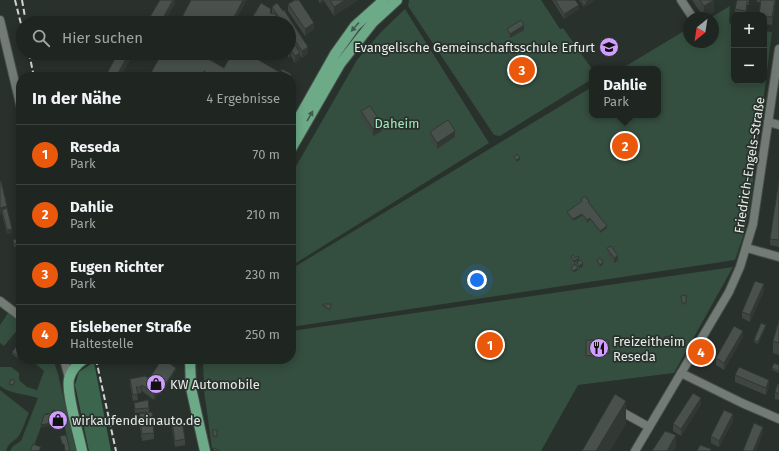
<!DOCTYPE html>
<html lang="de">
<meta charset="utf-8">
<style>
:root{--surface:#1f2521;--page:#272d2a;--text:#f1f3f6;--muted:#a1a5a5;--line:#3c423f;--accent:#ea580c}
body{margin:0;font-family:"Fira Sans",sans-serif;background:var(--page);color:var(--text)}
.controls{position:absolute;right:12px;top:12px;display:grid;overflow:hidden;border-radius:8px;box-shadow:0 2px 10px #0003}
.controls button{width:36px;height:36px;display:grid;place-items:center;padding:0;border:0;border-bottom:1px solid var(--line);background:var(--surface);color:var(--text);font:20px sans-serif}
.compass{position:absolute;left:683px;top:12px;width:36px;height:36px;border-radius:50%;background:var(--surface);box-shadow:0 2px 10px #0003;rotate:210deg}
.you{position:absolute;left:477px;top:280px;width:14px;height:14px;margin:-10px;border:3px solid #fff;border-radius:50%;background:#1a73e8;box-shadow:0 0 0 6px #1a73e833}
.badge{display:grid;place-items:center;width:26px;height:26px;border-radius:50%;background:var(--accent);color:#fff;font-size:13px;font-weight:700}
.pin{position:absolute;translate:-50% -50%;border:2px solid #fff;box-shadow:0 1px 4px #0006}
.popup{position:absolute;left:589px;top:66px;width:72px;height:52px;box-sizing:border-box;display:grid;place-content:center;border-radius:8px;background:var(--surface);filter:drop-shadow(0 1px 3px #0005);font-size:13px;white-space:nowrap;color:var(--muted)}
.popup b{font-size:15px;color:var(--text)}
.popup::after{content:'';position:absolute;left:50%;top:100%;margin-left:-8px;border:8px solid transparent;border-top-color:var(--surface)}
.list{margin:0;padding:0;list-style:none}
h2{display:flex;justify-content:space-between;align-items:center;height:52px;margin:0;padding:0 16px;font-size:17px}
h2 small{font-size:13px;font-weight:400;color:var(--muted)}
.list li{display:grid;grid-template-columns:26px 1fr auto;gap:12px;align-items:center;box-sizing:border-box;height:60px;padding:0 16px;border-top:1px solid var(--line)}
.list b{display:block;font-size:15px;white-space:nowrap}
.list p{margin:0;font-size:13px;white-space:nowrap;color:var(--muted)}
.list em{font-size:13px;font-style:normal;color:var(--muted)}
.icon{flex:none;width:22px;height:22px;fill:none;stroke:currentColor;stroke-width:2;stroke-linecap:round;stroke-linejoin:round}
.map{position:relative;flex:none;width:779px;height:451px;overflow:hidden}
.search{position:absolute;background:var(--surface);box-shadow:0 2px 10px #0003;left:16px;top:16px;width:280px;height:44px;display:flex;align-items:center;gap:10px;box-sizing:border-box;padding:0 14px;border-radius:22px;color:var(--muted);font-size:15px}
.panel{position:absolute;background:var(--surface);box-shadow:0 2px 10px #0003;left:16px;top:72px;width:280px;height:292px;border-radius:16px}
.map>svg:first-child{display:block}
.green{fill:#344e3f}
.forest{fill:#3b654d}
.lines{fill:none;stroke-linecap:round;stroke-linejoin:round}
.minor-casing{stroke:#48504b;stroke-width:10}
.major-casing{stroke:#48504b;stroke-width:12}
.minor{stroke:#727b75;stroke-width:8}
.major{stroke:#6daa88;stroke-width:10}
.rail{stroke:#d0d5d2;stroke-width:2;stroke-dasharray:6 3;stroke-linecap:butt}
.wall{fill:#3e4641}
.shaded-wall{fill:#323935}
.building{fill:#48514c;stroke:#323935}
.oneway{fill:#415b4c}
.labels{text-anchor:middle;stroke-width:3.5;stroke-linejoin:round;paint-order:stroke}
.poi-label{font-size:13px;fill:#e6ebe8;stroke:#29312c;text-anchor:start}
.park-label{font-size:13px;fill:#a1e7be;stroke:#29312c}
.street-label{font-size:13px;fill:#e6ebe8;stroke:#29312c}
</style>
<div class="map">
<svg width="779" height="451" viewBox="0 0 779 451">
<rect width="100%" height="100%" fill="#29312c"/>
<!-- green -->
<g class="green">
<path d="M 409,0 L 541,0 L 560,29 L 563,28 L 592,69 L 592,79 L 500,136 L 494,135 L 408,6 Z"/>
<path d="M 730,6 L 729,23 L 734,25 L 734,81 L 764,81 L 764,31 L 772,32 L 749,212 L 743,237 L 735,260 L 291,327 L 291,269 L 592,87 L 592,115 L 658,115 L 658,69 L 621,69 L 689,28 L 689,42 L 713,42 L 713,18 L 710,18 Z"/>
<path d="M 405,9 L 489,143 L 291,266 L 291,175 L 357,60 L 381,32 Z"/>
<path d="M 733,267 L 674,373 L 578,385 L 541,451 L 217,451 L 212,448 L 204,391 L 203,359 L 291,359 L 291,331 Z"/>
<path d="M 0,305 L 19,320 L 20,327 L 4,346 L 0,343 L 0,325 L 8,313 L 0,307 Z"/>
<path d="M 30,359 L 53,359 L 58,374 L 76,451 L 70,451 L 62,414 L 55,413 L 56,412 L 55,411 L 52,414 L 46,413 L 32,451 L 10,451 L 13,446 L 21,441 L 38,398 C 26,394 10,394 0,386 L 0,367 L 11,367 L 19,373 L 19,380 L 27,387 L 37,390 L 44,371 Z"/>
<path d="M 0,390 L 29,413 C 25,421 23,430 18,437 C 12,443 9,442 6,451 L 0,451 Z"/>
</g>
<!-- forest -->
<path class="forest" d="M 94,362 L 111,451 L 89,451 L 75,385 L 79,372 Z"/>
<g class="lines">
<defs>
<g id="minor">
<path d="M 681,0 L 693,18"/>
<path d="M 0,20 L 21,108"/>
<path d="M 768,122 L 779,125"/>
<path d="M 747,248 L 779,257"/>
<path d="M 0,301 L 21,317"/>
<path d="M 64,359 L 69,378"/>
<path d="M 681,373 L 742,403 L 779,419"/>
<path d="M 616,410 L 622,412 L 649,427"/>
<path d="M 635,451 L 729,292 L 740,267 L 753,224 L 779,49"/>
</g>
<g id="major">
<path d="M 291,132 L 335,54 L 355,26 L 384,0"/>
<path d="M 291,149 L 340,64 L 373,22 L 397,0"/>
<path d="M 190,359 L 191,388 L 205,451"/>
<path d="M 82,451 C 79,435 66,393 69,379 C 71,370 77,364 84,359"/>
</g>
</defs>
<!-- minor casing -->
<use href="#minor" class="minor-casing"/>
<!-- major casing -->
<use href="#major" class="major-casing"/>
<!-- minor -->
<use href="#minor" class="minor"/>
<!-- major -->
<use href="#major" class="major"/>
<!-- rail -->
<g class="rail">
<path d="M 15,0 L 23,32"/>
<path d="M 22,0 L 25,17"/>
<path d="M 29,53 L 34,77"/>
<path d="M 96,359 L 116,451"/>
</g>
</g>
<!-- wall -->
<g class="wall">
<path d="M 175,0 L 175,3 L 164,23 L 148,23 L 148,20 Z"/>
<path d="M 318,0 L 358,0 L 334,16 L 324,1 L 320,4 Z"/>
<path d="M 552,0 L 575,0 L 579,9 L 564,19 Z"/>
<path d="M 579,0 L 595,0 L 584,7 Z"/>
<path d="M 692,0 L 714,0 L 714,12 L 704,18 Z"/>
<path d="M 749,0 L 749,5 L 747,5 L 746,13 L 735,12 L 735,9 Z"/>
<path d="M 757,0 L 776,0 L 772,25 L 764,24 L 764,15 L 759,15 L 761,2 L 757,2 Z"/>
<path d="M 261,3 L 271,9 L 271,14 L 272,13 L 272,7 L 277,3 L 283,11 L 284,10 L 308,47 L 308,53 L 302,58 L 300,55 L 300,59 L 295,63 L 291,56 L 289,58 L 286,53 L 289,53 L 289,23 L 249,23 Z"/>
<path d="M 288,4 L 314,29 L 305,36 L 288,11 Z"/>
<path d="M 507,29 L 524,30 L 510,38 L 507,33 Z"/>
<path d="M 232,53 L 250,53 L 256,59 L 281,73 L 281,71 L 291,74 L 291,85 L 291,77 L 149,77 L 213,62 L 224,68 Z"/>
<path d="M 361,111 L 382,131 L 373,136 L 361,118 Z"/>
<path d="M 430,132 L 455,137 L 437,149 L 430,139 Z"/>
<path d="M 21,144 L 21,160 L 18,149 L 18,145 Z"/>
<path d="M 779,180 L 779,247 L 770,245 L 770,239 Z"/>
<path d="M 0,181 L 7,208 L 12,233 L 7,234 L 2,214 L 0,214 Z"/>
<path d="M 581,199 L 589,203 L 607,228 L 600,233 L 590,220 L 587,223 L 582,216 L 573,221 L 567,214 L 567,212 L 581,202 Z"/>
<path d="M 21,239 L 21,245 L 14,247 L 13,240 Z"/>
<path d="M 607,248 L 618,260 L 614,263 L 607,253 Z"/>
<path d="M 571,257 L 575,258 L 579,260 L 574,263 L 571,259 Z"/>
<path d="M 597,260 L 603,264 L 600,267 L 597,262 Z"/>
<path d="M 764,291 L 750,322 L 742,318 L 742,312 Z"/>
<path d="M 686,295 L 686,305 L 682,306 L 681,296 Z"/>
<path d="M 323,304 L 331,304 L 330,311 L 326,310 L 326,308 L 323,308 Z"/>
<path d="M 779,320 L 779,355 L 773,353 L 773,341 Z"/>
<path d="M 766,327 L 758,344 L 754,342 L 754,340 Z"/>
<path d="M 668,336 L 668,345 L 664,345 L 664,337 Z"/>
<path d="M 743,337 L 724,370 L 716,365 L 716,358 Z"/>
<path d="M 586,340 L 594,341 L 608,340 L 610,355 L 586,358 Z"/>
<path d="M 21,344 L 21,352 L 17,358 L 12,354 L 12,352 Z"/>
<path d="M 779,365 L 779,373 L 772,370 L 772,368 Z"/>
<path d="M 176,370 L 161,393 L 159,392 L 154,400 L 142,391 L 141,393 L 137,394 L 138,400 L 133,401 L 130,385 L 130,379 L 149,379 Z"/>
<path d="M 735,375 L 769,386 L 766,395 L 735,382 Z"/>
<path d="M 15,383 L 13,387 L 9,386 L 9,384 Z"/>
<path d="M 779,384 L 779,400 L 775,399 L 775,392 Z"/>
<path d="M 134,403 L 149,408 L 149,412 L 154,433 L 154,439 L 142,441 L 139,420 L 139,414 L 149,412 L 135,413 Z"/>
<path d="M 701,404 L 681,436 L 673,431 L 673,424 Z"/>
<path d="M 733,421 L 719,447 L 711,443 L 711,436 Z"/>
<path d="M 172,422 L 185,439 L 185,445 L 175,447 L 172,429 Z"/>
<path d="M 213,430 L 217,430 L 217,438 L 213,439 Z"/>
</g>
<!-- shaded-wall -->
<g class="shaded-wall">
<path d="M 173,0 L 175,0 L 175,3 L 164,23 L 160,23 Z"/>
<path d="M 243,0 L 247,0 L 234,23 L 231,23 Z"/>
<path d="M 322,0 L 324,0 L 324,1 L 320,4 L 320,2 Z"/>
<path d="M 345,0 L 358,0 L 334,16 L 334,7 Z"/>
<path d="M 588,0 L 595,0 L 584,7 L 584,5 L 586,3 L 586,1 Z"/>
<path d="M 714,0 L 714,12 L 704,18 L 704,6 Z"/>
<path d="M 775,0 L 776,0 L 772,25 L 772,17 Z"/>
<path d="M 579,5 L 579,9 L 564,19 L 564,14 Z"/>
<path d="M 314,23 L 314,29 L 305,36 L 305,29 Z"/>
<path d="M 524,25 L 524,30 L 510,38 L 510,34 Z"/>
<path d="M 308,47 L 308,53 L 302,58 L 302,51 Z"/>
<path d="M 291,50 L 291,56 L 289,58 L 289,51 Z"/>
<path d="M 129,53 L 134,53 L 121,77 L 116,77 Z"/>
<path d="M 214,53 L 218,53 L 210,67 L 210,60 Z"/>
<path d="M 300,53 L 300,59 L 295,63 L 295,56 Z"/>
<path d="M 204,71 L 204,77 L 200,77 Z"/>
<path d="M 382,124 L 382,131 L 373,136 L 373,129 Z"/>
<path d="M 455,131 L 455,137 L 437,149 L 437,143 Z"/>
<path d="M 520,158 L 520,160 L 516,162 L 516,160 Z"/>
<path d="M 7,206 L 7,213 L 2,210 L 2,214 L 0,214 L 0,208 Z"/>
<path d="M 582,214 L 582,216 L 573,221 L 573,219 Z"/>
<path d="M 590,218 L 590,220 L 587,223 L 587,220 Z"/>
<path d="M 607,226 L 607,228 L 600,233 L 600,231 Z"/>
<path d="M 12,229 L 12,233 L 7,234 L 7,230 Z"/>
<path d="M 618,256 L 618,260 L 614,263 L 614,258 Z"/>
<path d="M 579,258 L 579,260 L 574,263 L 574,261 Z"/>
<path d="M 603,262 L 603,264 L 600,267 L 600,265 Z"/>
<path d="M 583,263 L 583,266 L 579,269 L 579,266 Z"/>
<path d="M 578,268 L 578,270 L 573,273 L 573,271 Z"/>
<path d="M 764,284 L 764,291 L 750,322 L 750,315 Z"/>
<path d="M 766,325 L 766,327 L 758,344 L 758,342 Z"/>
<path d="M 743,331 L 743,337 L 724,370 L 724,363 Z"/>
<path d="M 21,350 L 21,352 L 17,358 L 17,356 Z"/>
<path d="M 176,368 L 176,370 L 161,393 L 161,391 Z"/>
<path d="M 769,380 L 769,386 L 766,395 L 766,388 Z"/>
<path d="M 142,385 L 142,391 L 141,393 L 141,387 Z"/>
<path d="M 159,386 L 159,392 L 154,400 L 154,393 Z"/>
<path d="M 701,398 L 701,404 L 681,436 L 681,429 Z"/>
<path d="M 626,401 L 626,424 L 610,451 L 596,451 Z"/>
<path d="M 733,414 L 733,421 L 719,447 L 719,441 Z"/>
<path d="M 64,420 L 64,422 L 41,428 L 41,425 Z"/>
<path d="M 763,427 L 763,433 L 756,451 L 753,451 Z"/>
<path d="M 676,435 L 676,448 L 674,451 L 667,451 Z"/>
</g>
<!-- building -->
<g class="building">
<path d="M 160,0 L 173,0 L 160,23 L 154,23 L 148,20 Z"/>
<path d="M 191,0 L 243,0 L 231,23 L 179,23 Z"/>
<path d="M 295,0 L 299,0 L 314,23 L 305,29 L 288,4 Z"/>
<path d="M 330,0 L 345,0 L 334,7 Z"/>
<path d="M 555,0 L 575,0 L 579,5 L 564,14 Z"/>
<path d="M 581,0 L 584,0 L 586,3 L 584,5 Z"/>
<path d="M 700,0 L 714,0 L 704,6 Z"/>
<path d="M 737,0 L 749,0 L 749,3 L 747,2 L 746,11 L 735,9 Z"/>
<path d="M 761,0 L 775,0 L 772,17 L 759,15 Z"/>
<path d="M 261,3 L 271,9 L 270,12 L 271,14 L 274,13 L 281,23 L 270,23 L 269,22 L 269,23 L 249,23 Z"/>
<path d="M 277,3 L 283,11 L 284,10 L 308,47 L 302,51 L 289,32 L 289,23 L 283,23 L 272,7 Z"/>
<path d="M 521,20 L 524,25 L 510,34 L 507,29 Z"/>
<path d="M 289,36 L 300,53 L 295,56 L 291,50 L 289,51 Z"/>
<path d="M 118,53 L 129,53 L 116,77 L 105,77 Z"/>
<path d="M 162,53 L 214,53 L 210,60 L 224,68 L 232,53 L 250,53 L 255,57 L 255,58 L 288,77 L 214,77 L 204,71 L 200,77 L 149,77 L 151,73 Z"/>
<path d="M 282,69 L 291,74 L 290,76 L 281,71 Z"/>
<path d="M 370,106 L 382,124 L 373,129 L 361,111 Z"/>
<path d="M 448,120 L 455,131 L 437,143 L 430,132 Z"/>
<path d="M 21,144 L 21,156 L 18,145 Z"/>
<path d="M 517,154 L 520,158 L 516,160 L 514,157 Z"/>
<path d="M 779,180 L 779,240 L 770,239 Z"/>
<path d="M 0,181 L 1,181 L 7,206 L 0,208 Z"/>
<path d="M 585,196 L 589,201 L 588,202 L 607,226 L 600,231 L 590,218 L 587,220 L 582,214 L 573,219 L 567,212 L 582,201 L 581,199 Z"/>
<path d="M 7,208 L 12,229 L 7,230 L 2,210 Z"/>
<path d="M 21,238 L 21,243 L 14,244 L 13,240 Z"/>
<path d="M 611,246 L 618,256 L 614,258 L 607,248 Z"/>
<path d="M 573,255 L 575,258 L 578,256 L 579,258 L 574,261 L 571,257 Z"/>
<path d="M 600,258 L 603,262 L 600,265 L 597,260 Z"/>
<path d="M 580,260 L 583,263 L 579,266 L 577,263 Z"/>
<path d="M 575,264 L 578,268 L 573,271 L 571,268 Z"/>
<path d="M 755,281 L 764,284 L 750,315 L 742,312 Z"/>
<path d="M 686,295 L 686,303 L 682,303 L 681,296 Z"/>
<path d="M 323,304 L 331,304 L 330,309 L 326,308 L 326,306 L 323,306 Z"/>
<path d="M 779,320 L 779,343 L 773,341 Z"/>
<path d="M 761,323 L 766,325 L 758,342 L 754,340 Z"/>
<path d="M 734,326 L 743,331 L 724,363 L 716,358 Z"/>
<path d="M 668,336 L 668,343 L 664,343 L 664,337 Z"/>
<path d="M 586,340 L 594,340 L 594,341 L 608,340 L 610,353 L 586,356 Z"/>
<path d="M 19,343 L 21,344 L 21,350 L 17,356 L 12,352 Z"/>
<path d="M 162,359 L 163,359 L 176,368 L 161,391 L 159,390 L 159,386 L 149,379 Z"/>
<path d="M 774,363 L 779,365 L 779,371 L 772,368 Z"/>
<path d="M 739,367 L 769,380 L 766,388 L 735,375 Z"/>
<path d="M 145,376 L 159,386 L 154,393 L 142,385 L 141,387 L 136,387 L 138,394 L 133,395 L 130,379 Z"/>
<path d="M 11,379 L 15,381 L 13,385 L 9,384 Z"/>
<path d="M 778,383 L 779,384 L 779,394 L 775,392 Z"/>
<path d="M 693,393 L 701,398 L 681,429 L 673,424 Z"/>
<path d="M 615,394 L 626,401 L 596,451 L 582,451 Z"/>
<path d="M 148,400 L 149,408 L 135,409 L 134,403 Z"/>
<path d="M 53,410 L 54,410 L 56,413 L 62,411 L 64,420 L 41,425 L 44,415 L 52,413 Z"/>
<path d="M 724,410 L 733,414 L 719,441 L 711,436 Z"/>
<path d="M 152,412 L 154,433 L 142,434 L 139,414 Z"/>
<path d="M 182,421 L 185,439 L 175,441 L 172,422 Z"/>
<path d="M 754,423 L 763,427 L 753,451 L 743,451 Z"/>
<rect x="213" y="430" width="4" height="6"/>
<path d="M 665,431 L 676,435 L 667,451 L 652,451 Z"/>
<path d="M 66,435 L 70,451 L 65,451 L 64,444 L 62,444 L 60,436 Z"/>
<path d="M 33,444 L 41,447 L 39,451 L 30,451 Z"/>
<path d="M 700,445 L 711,449 L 710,451 L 697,451 Z"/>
<path d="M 214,448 L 220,451 L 213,451 Z"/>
</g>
<!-- one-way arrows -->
<defs><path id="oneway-solid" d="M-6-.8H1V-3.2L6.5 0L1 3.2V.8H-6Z"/></defs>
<g class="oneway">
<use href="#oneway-solid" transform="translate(355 27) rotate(131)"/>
<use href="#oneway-solid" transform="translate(310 116) rotate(-60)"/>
</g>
<!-- icons -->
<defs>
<symbol id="school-disc" viewBox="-11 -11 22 22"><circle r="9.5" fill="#d19dfe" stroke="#29312c"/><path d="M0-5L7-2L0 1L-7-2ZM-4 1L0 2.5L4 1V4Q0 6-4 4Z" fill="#111"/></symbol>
<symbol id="restaurant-disc" viewBox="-11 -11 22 22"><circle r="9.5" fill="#d19dfe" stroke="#29312c"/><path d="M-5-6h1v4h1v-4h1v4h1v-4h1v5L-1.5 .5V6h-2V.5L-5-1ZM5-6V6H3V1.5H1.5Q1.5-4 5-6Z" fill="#111"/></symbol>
<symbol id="shop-disc" viewBox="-11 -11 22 22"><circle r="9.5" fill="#d19dfe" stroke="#29312c"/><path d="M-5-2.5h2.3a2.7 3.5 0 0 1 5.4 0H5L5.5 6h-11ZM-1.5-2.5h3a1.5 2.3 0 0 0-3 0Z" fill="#111"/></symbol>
</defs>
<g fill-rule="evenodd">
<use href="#school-disc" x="598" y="36" width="22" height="22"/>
<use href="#restaurant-disc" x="588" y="337" width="22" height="22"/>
<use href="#shop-disc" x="145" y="373" width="22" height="22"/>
<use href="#shop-disc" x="47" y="409" width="22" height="22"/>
</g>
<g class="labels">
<!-- poi labels -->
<g class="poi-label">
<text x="595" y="52" text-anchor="end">Evangelische Gemeinschaftsschule Erfurt</text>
<text x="613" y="346">Freizeitheim<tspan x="613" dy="15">Reseda</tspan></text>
<text x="170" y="389">KW Automobile</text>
<text x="72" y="425">wirkaufendeinauto.de</text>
</g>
<!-- park labels -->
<g class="park-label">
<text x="397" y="128">Daheim</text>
</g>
<!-- street labels -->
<g class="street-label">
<text transform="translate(749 165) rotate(-81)" y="5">Friedrich-Engels-Straße</text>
</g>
</g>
</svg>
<div class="controls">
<button>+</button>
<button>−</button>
</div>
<svg class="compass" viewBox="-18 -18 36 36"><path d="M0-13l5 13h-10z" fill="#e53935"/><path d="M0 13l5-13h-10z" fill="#a1a5a5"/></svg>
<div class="you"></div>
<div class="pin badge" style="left:490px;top:345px">1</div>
<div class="pin badge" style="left:625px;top:146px">2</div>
<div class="popup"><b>Dahlie</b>Park</div>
<div class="pin badge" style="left:522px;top:70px">3</div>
<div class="pin badge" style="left:701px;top:352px">4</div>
<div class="search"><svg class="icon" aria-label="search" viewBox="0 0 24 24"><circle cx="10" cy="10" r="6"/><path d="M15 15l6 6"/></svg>Hier suchen</div>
<section class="panel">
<h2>In der Nähe<small>4 Ergebnisse</small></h2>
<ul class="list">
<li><span class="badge">1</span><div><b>Reseda</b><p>Park</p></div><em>70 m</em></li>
<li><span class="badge">2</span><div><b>Dahlie</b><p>Park</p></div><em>210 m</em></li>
<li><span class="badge">3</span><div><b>Eugen Richter</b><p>Park</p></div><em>230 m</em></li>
<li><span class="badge">4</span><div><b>Eislebener Straße</b><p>Haltestelle</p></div><em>250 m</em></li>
</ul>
</section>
</div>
